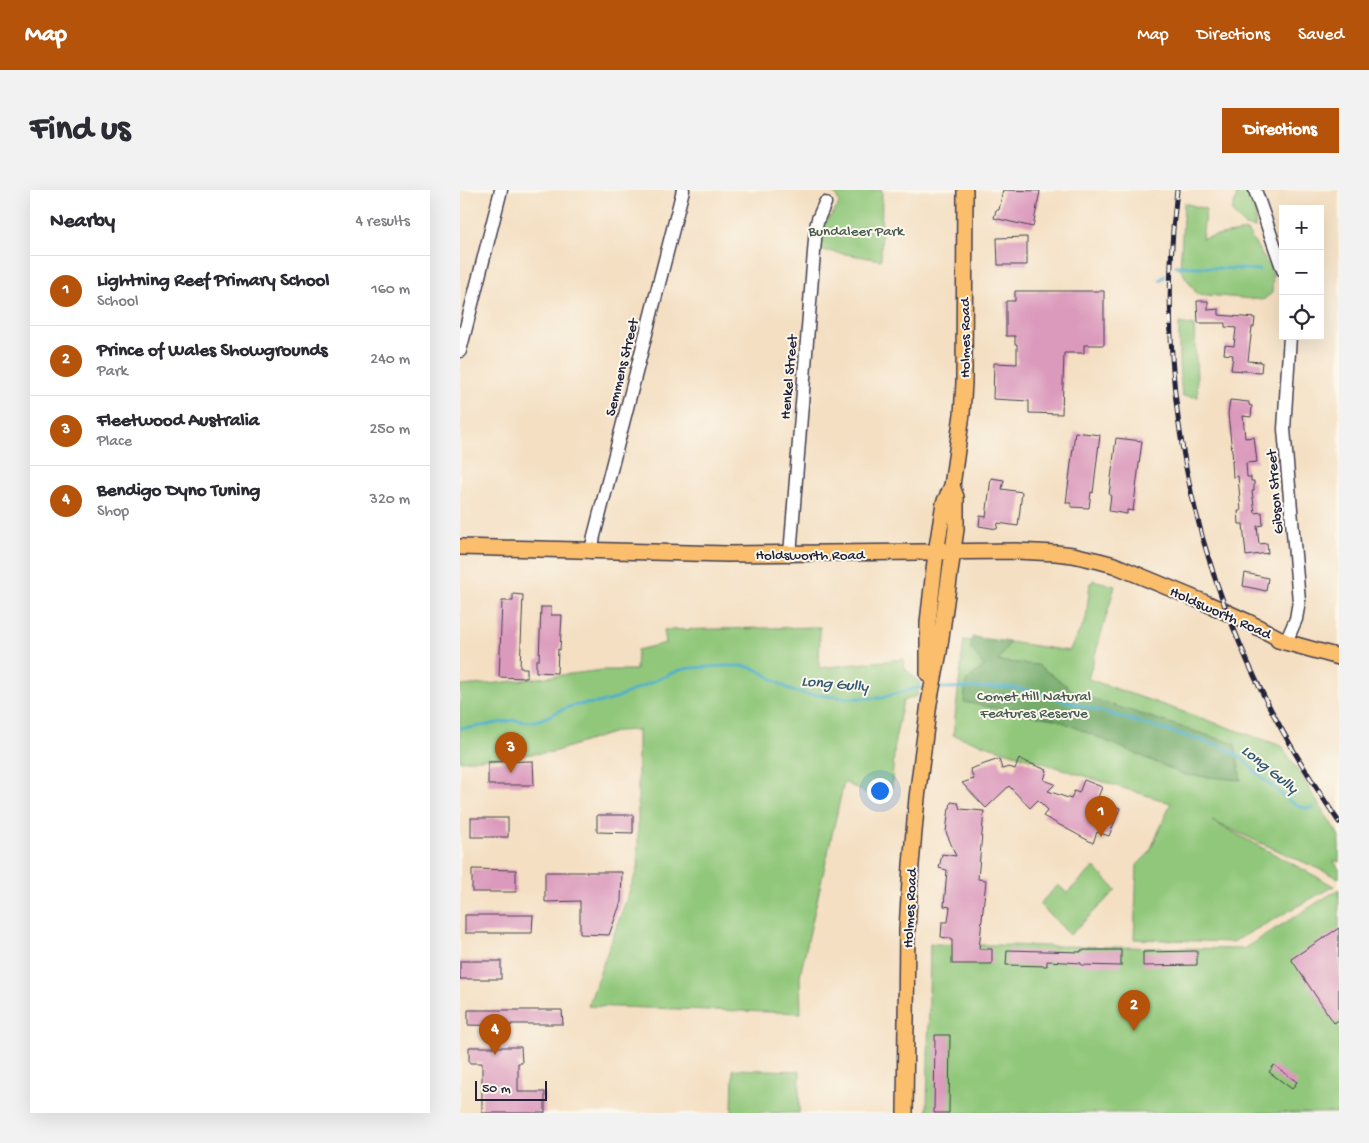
<!DOCTYPE html>
<meta charset="utf-8">
<style>
:root{--surface:#fff;--page:#f2f2f3;--text:#2b2b33;--muted:#7c7c81;--line:#e1e1e2;--accent:#b45309}
body{margin:0;font-family:"Gochi Hand",sans-serif;background:var(--page);color:var(--text)}
.controls{position:absolute;right:15px;top:15px;display:grid;overflow:hidden;border-radius:0px;box-shadow:0 5px 20px #0002}
.controls button{width:45px;height:45px;display:grid;place-items:center;padding:0;border:0;border-bottom:1px solid var(--line);background:var(--surface);color:var(--text);font:25px sans-serif}
.scale{position:absolute;left:15px;bottom:12px;width:72px;box-sizing:border-box;padding-left:5px;border:2px solid #22223b;border-top:0;font-size:14px;line-height:18px;white-space:nowrap;color:#22223b;-webkit-text-stroke:4px #fbf7ec;paint-order:stroke}
.you{position:absolute;left:419px;top:600px;width:18px;height:18px;margin:-12px;border:4px solid #fff;border-radius:50%;background:#1a73e8;box-shadow:0 0 0 8px #1a73e833}
.badge{display:grid;place-items:center;width:32px;height:32px;border-radius:50%;background:var(--accent);color:#fff;font-size:16px;font-weight:700}
.pin{position:absolute;translate:-50% -41px;filter:drop-shadow(0 1px 2px #0008)}
.pin::after{content:'';position:absolute;top:26px;width:18px;height:15px;background:inherit;clip-path:polygon(0 0,100% 0,50% 100%)}
.list{margin:0;padding:0;list-style:none}
h2{display:flex;justify-content:space-between;align-items:center;height:65px;margin:0;padding:0 20px;font-size:21px}
h2 small{font-size:16px;font-weight:400;color:var(--muted)}
.list li{display:grid;grid-template-columns:32px 1fr auto;gap:15px;align-items:center;box-sizing:border-box;height:70px;padding:0 20px;border-top:1px solid var(--line)}
.list b{display:block;font-size:19px;white-space:nowrap}
.list p{margin:0;font-size:16px;white-space:nowrap;color:var(--muted)}
.list em{font-size:16px;font-style:normal;color:var(--muted)}
.icon{flex:none;width:28px;height:28px;fill:none;stroke:currentColor;stroke-width:2;stroke-linecap:round;stroke-linejoin:round}
.map{position:relative;flex:none;width:879px;height:923px;overflow:hidden;border-radius:0px}
header{display:flex;align-items:center;gap:30px;box-sizing:border-box;height:70px;padding:0 25px;background:var(--accent);color:#fff}
header strong{font-size:24px}
nav{display:flex;gap:28px;margin-inline-start:auto;font-size:18px}
.intro{display:flex;align-items:center;justify-content:space-between;box-sizing:border-box;height:120px;padding:0 30px}
h1{margin:0;font-size:35px}
.button{padding:12px 22px;border-radius:0px;background:var(--accent);color:#fff;font-size:18px;font-weight:700}
main{display:flex;gap:30px;padding:0 30px}
aside{flex:1;background:var(--surface);border-radius:0px;box-shadow:0 5px 20px #0002}
.map>svg:first-child{display:block}
.green{fill:#91c77a;stroke:#5a745a}
.forest{fill:#74ac6a;stroke:#4b6752}
.lines{fill:none;stroke-linecap:round;stroke-linejoin:round}
.stream{stroke:#4cafcb;stroke-width:3}
.building{fill:#db9abc}
.minor-casing{stroke:#423e4f;stroke-width:15}
.major-casing{stroke:#423e4f;stroke-width:18}
.minor{stroke:#fff;stroke-width:12}
.major{stroke:#fabe6d;stroke-width:15}
.rail-casing{stroke:#22223b;stroke-width:5}
.rail{stroke:#fbf7ec;stroke-width:3;stroke-dasharray:9;stroke-linecap:butt}
.labels{text-anchor:middle;stroke-width:4;stroke-linejoin:round;paint-order:stroke}
.park-label{font-size:15px;fill:#495c51;stroke:#fbf7ec}
.street-label{font-size:15px;fill:#22223b;stroke:#fbf7ec}
.water-label{font-size:16px;font-style:italic;fill:#335a75;stroke:#fbf7ec}
</style>
<header>
<strong>Map</strong>
<nav><a>Map</a><a>Directions</a><a>Saved</a></nav>
</header>
<div class="intro"><h1>Find us</h1><a class="button">Directions</a></div>
<main>
<aside>
<h2>Nearby<small>4 results</small></h2>
<ul class="list">
<li><span class="badge">1</span><div><b>Lightning Reef Primary School</b><p>School</p></div><em>160 m</em></li>
<li><span class="badge">2</span><div><b>Prince of Wales Showgrounds</b><p>Park</p></div><em>240 m</em></li>
<li><span class="badge">3</span><div><b>Fleetwood Australia</b><p>Place</p></div><em>250 m</em></li>
<li><span class="badge">4</span><div><b>Bendigo Dyno Tuning</b><p>Shop</p></div><em>320 m</em></li>
</ul>
</aside>
<div class="map">
<svg width="879" height="923" viewBox="0 0 879 923">
<rect width="100%" height="100%" fill="#fbf7ec"/>
<filter id="ink" filterUnits="userSpaceOnUse"><feTurbulence type="fractalNoise" baseFrequency=".02" numOctaves="2"/><feDisplacementMap in="SourceGraphic" scale="10" xChannelSelector="R" yChannelSelector="G"/><feConvolveMatrix kernelMatrix="1 2 1 2 8 2 1 2 1" color-interpolation-filters="sRGB"/></filter>
<filter id="wash" filterUnits="userSpaceOnUse"><feTurbulence type="fractalNoise" baseFrequency=".0096" numOctaves="4" result="noise"/><feDisplacementMap in="SourceGraphic" scale="20" xChannelSelector="R" yChannelSelector="G"/><feGaussianBlur stdDeviation="1.12" result="paint"/><feColorMatrix in="noise" values="0 0 0 0 0 0 0 0 0 0 0 0 0 0 0 0 0 1.4 0 .05"/><feComposite in="paint" operator="in"/></filter>
<g filter="url(#wash)">
<rect width="100%" height="100%" fill="#f4dfc2"/>
<!-- green -->
<g class="green">
<path d="M 368,0 L 422,0 L 421,70 L 361,60 C 361,52 361,43 364,35 C 369,23 392,13 368,0 Z"/>
<path d="M 778,0 L 788,0 L 796,20 L 795,38 L 785,36 L 772,22 Z"/>
<path d="M 724,13 L 746,19 L 742,48 L 787,41 L 813,82 L 812,103 L 803,110 L 737,104 L 720,79 Z"/>
<path d="M 719,133 L 734,136 L 738,207 L 722,206 L 719,176 Z"/>
<path d="M 633,390 L 655,396 L 628,489 L 822,556 L 879,646 L 879,672 L 873,670 L 879,679 L 879,688 L 752,631 L 874,696 L 773,752 L 674,749 L 677,675 L 689,663 L 711,613 L 493,545 L 504,450 L 548,455 L 550,452 L 609,461 L 626,429 L 630,393 L 632,393 Z"/>
<path d="M 360,437 L 359,478 L 444,469 L 443,477 L 460,493 L 457,506 L 443,511 L 435,550 L 431,605 L 425,613 L 384,592 L 340,785 L 341,823 L 128,816 L 178,677 L 178,540 L 158,541 L 93,562 L 0,571 L 0,496 L 38,493 L 143,480 L 176,480 L 177,460 L 206,453 L 204,440 Z"/>
<path d="M 634,677 L 656,700 L 610,745 L 579,714 L 598,695 L 607,703 Z"/>
<path d="M 879,699 L 879,923 L 467,923 L 470,754 L 783,759 Z"/>
<path d="M 273,879 L 340,881 L 339,923 L 272,923 Z"/>
</g>
<!-- forest -->
<path class="forest" d="M 512,447 L 550,452 L 538,471 L 578,475 L 618,504 L 775,554 L 781,590 L 725,585 L 598,530 L 504,512 L 506,491 L 524,476 L 511,459 Z"/>
<g class="lines">
<!-- stream -->
<g class="stream">
<path d="M 716,76 L 799,80"/>
<path d="M 700,90 L 705,86"/>
<path d="M 475,498 L 547,497 L 568,500 L 763,557 L 783,569 L 801,587 L 831,612 L 843,618 L 853,618"/>
<path d="M 0,538 L 9,538 L 55,530 C 79,537 91,522 112,516 C 125,513 139,514 152,510 L 208,485 L 220,480 L 230,478 L 265,476 L 284,476 L 296,479 L 330,500 L 346,504 L 389,508 L 421,508 L 456,498 L 467,498"/>
</g>
</g>
<g id="blocks">
<!-- building -->
<g class="building">
<path d="M 543,0 L 580,1 L 573,37 L 534,28 L 536,20 L 539,20 Z"/>
<path d="M 567,47 L 567,75 L 538,75 L 537,48 Z"/>
<path d="M 555,101 L 644,101 L 644,155 L 624,155 L 624,163 L 604,163 L 602,224 L 569,223 L 569,211 L 533,209 L 534,173 L 557,174 L 557,154 L 555,154 L 555,146 L 546,146 L 546,111 L 555,111 Z"/>
<path d="M 737,111 L 748,111 L 748,120 L 759,119 L 759,125 L 795,128 L 794,137 L 792,137 L 788,171 L 802,172 L 801,182 L 771,180 L 773,165 L 764,164 L 765,155 L 774,156 L 776,138 L 765,137 L 765,133 L 738,133 Z"/>
<path d="M 770,210 L 789,212 L 789,215 L 792,216 L 791,227 L 783,226 L 785,248 L 794,247 L 797,272 L 786,273 L 787,287 L 791,287 L 791,291 L 794,291 L 794,301 L 792,301 L 795,323 L 802,322 L 803,335 L 797,336 L 799,354 L 807,353 L 808,363 L 786,366 L 783,334 L 779,334 L 778,321 L 781,321 L 778,286 L 773,287 L 772,271 L 773,271 L 768,224 Z"/>
<path d="M 615,242 L 640,245 L 633,303 L 631,302 L 629,318 L 611,317 L 611,313 L 606,313 Z"/>
<path d="M 656,248 L 682,251 L 673,321 L 667,320 L 667,324 L 649,321 L 651,305 L 649,305 Z"/>
<path d="M 531,288 L 544,290 L 542,299 L 562,302 L 558,336 L 538,333 L 537,339 L 519,336 L 520,326 L 526,327 Z"/>
<path d="M 785,383 L 808,388 L 806,401 L 783,396 Z"/>
<path d="M 53,404 L 63,405 L 60,478 L 67,478 L 67,488 L 39,487 L 42,411 L 53,411 Z"/>
<path d="M 81,417 L 91,417 L 91,425 L 102,425 L 100,460 L 98,459 L 97,483 L 76,482 L 76,470 L 79,470 Z"/>
<path d="M 539,569 L 542,579 L 549,577 L 555,579 L 559,569 L 587,580 L 584,590 L 595,594 L 588,601 L 611,609 L 614,601 L 619,603 L 624,590 L 642,597 L 637,610 L 660,618 L 649,646 L 637,642 L 633,653 L 583,626 L 588,620 L 578,610 L 570,618 L 549,596 L 526,618 L 502,593 L 514,589 L 510,579 Z"/>
<path d="M 73,571 L 74,595 L 28,595 L 28,572 Z"/>
<path d="M 491,612 L 498,613 L 500,619 L 524,621 L 518,689 L 526,690 L 519,759 L 532,759 L 532,774 L 492,774 L 492,749 L 481,747 L 482,732 L 488,732 L 490,717 L 484,716 L 487,680 L 479,678 L 482,664 L 496,666 L 486,642 L 489,618 L 490,618 Z"/>
<path d="M 137,625 L 173,625 L 173,643 L 137,642 Z"/>
<rect x="11" y="628" width="37" height="19"/>
<path d="M 12,679 L 56,680 L 56,702 L 12,702 Z"/>
<path d="M 85,682 L 162,682 L 161,712 L 149,745 L 120,744 L 120,711 L 85,712 Z"/>
<path d="M 5,725 L 73,725 L 72,743 L 5,743 Z"/>
<path d="M 879,738 L 879,830 L 874,833 L 831,769 Z"/>
<path d="M 547,760 L 621,762 L 621,760 L 661,760 L 661,776 L 621,775 L 621,773 L 587,771 L 587,776 L 546,775 Z"/>
<path d="M 737,761 L 737,775 L 683,776 L 683,762 Z"/>
<rect x="0" y="771" width="41" height="18"/>
<path d="M 8,820 L 102,820 L 103,834 L 51,834 L 51,836 L 8,835 Z"/>
<path d="M 475,845 L 490,845 L 489,923 L 474,923 Z"/>
<path d="M 9,857 L 61,857 L 62,873 L 58,873 L 58,902 L 85,902 L 85,923 L 22,923 L 22,873 L 9,873 Z"/>
<path d="M 814,875 L 837,892 L 832,899 L 809,882 Z"/>
</g>
</g>
</g>
<g filter="url(#ink)">
<use href="#blocks" fill-opacity="0" stroke="#423e4f" stroke-width="1"/>
<g class="lines">
<defs>
<g id="minor">
<path d="M 795,0 L 823,80"/>
<path d="M 0,161 L 41,0"/>
<path d="M 131,362 L 134,346 L 223,0"/>
<path d="M 330,365 L 356,37 L 358,29 L 365,13"/>
<path d="M 826,452 L 836,429 L 839,411 L 824,239 L 830,146"/>
</g>
<g id="major">
<path d="M 0,357 L 267,364 L 556,361 L 596,363 L 613,365 L 639,371 L 654,375 L 748,414 L 788,432 L 826,452"/>
<path d="M 818,450 L 879,467"/>
<path d="M 468,484 L 468,432 L 476,363 L 484,313 L 492,296 L 502,224 L 504,193 L 505,0"/>
<path d="M 445,923 L 447,740 L 451,675 L 457,608 L 469,513 L 479,462 L 496,339 L 496,307 L 492,296"/>
</g>
</defs>
<!-- minor casing -->
<use href="#minor" class="minor-casing"/>
<!-- major casing -->
<use href="#major" class="major-casing"/>
<!-- minor -->
<use href="#minor" class="minor"/>
<!-- major -->
<use href="#major" class="major"/>
<defs>
<path id="rail" d="M 717,0 C 698,154 719,312 780,454 C 806,517 841,576 879,632"/>
</defs>
<!-- rail casing -->
<use href="#rail" class="rail-casing"/>
<!-- rail -->
<use href="#rail" class="rail"/>
</g>
</g>
<g class="labels">
<!-- park labels -->
<g class="park-label">
<text x="396" y="45">Bundaleer Park</text>
<text x="574" y="510">Comet Hill Natural<tspan x="574" dy="17">Features Reserve</tspan></text>
</g>
<!-- street labels -->
<g class="street-label">
<text transform="translate(504 148) rotate(-90)" y="5">Holmes Road</text>
<text transform="translate(161 177) rotate(-76)" y="5">Semmens Street</text>
<text transform="translate(328 187) rotate(-85)" y="5">Henkel Street</text>
<text transform="translate(814 302) rotate(-95)" y="5">Gibson Street</text>
<text x="350" y="369">Holdsworth Road</text>
<text transform="translate(761 422) rotate(24)" y="5">Holdsworth Road</text>
<text transform="translate(449 718) rotate(-87)" y="5">Holmes Road</text>
</g>
<!-- water labels -->
<g class="water-label">
<text transform="translate(375 492) rotate(5)" y="6">Long Gully</text>
<text transform="translate(811 578) rotate(39)" y="6">Long Gully</text>
</g>
</g>
</svg>
<div class="controls">
<button>+</button>
<button>−</button>
<button><svg class="icon" aria-label="locate" viewBox="0 0 24 24"><circle cx="12" cy="12" r="6"/><path d="M12 2v4M12 18v4M2 12h4M18 12h4"/></svg></button>
</div>
<div class="scale">50 m</div>
<div class="you"></div>
<div class="pin badge" style="left:641px;top:647px">1</div>
<div class="pin badge" style="left:674px;top:841px">2</div>
<div class="pin badge" style="left:51px;top:583px">3</div>
<div class="pin badge" style="left:35px;top:865px">4</div>
</div>
</main>
